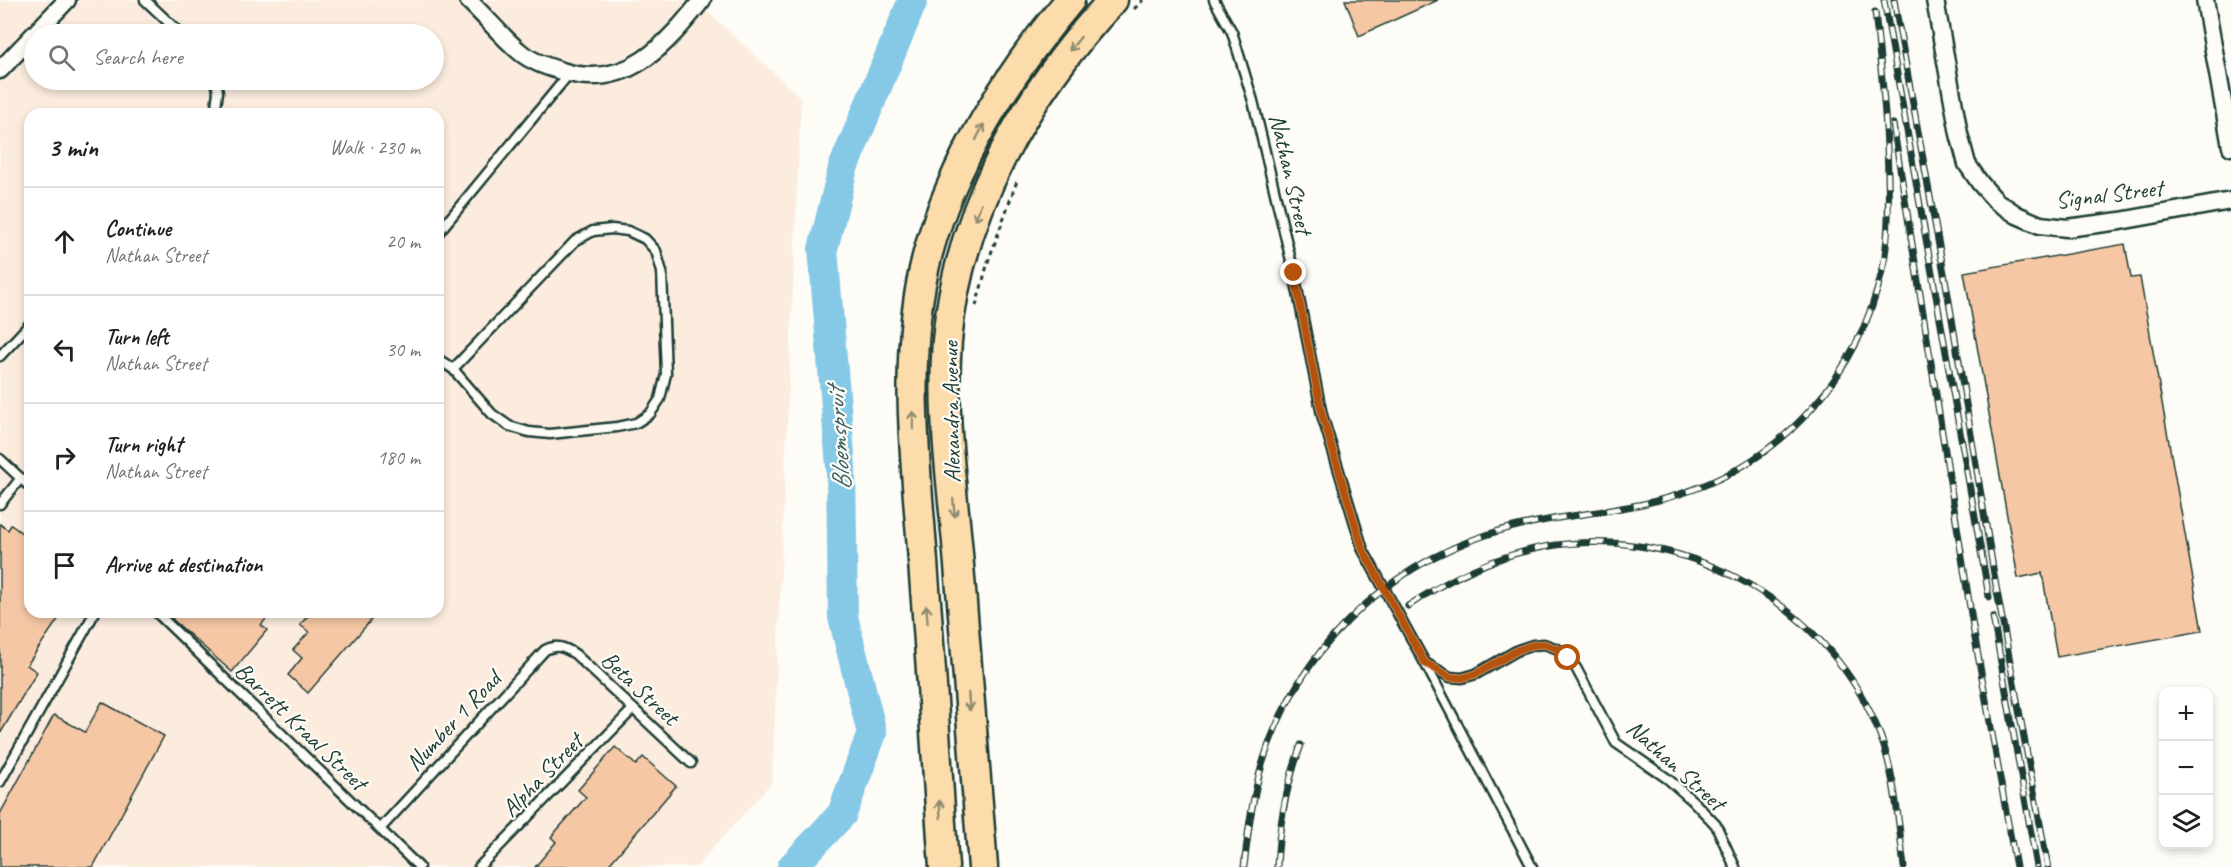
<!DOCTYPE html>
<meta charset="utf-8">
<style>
:root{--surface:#fff;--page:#f6f6f6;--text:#202124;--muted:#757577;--line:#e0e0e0}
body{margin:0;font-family:Caveat,sans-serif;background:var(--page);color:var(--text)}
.controls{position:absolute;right:18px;bottom:18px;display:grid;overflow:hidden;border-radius:12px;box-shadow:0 3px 9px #0003}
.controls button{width:54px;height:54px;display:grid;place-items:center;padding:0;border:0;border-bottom:2px solid var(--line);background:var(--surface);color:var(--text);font:30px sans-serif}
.stop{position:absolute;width:18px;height:18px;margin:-14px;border:4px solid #b45309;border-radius:50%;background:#fff}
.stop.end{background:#b45309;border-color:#fff;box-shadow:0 2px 6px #0008}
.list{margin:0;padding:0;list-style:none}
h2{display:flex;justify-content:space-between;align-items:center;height:78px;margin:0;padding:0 24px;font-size:26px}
h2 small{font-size:20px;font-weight:400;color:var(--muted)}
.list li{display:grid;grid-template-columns:39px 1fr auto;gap:18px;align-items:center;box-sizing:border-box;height:108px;padding:0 24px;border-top:2px solid var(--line)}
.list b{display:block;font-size:22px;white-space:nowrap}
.list p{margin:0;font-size:20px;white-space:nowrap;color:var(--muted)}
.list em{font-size:20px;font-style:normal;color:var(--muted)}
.icon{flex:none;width:33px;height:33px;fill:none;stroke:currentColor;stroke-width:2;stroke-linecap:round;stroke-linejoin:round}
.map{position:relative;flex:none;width:2231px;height:867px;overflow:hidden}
.search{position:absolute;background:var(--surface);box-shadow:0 3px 9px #0003;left:24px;top:24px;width:420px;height:66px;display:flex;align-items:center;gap:15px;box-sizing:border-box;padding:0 21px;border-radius:33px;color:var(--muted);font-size:22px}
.panel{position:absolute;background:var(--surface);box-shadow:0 3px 9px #0003;left:24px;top:108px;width:420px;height:510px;border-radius:18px}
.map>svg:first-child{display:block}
.built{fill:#fbecde;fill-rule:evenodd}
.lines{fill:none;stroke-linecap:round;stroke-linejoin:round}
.river{stroke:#86c9e7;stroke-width:30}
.building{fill:#f5c7a4;stroke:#1f3d34;stroke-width:1.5}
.lane-casing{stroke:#1f3d34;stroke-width:13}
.street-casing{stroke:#1f3d34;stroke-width:21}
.highway-casing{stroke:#1f3d34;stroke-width:33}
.path{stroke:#1f3d34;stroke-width:3;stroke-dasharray:4.5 4.5;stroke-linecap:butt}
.lane{stroke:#fdfcf7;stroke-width:8}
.street{stroke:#fdfcf7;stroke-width:16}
.highway{stroke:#fddcac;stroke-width:28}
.rail-casing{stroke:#1f3d34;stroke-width:7}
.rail{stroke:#fdfcf7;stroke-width:4.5;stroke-dasharray:14;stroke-linecap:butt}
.oneway{stroke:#8e8c70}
.route{stroke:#b45309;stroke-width:8}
.labels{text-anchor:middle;stroke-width:4.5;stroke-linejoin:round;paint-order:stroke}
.street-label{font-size:24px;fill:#1f3d34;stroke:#fdfcf7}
.water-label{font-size:26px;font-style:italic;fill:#396061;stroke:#fdfcf7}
</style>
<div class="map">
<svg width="2231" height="867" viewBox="0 0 2231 867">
<rect width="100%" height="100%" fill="#fdfcf7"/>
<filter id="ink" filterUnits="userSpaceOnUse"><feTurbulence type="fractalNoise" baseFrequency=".0167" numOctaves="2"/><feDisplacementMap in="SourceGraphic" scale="12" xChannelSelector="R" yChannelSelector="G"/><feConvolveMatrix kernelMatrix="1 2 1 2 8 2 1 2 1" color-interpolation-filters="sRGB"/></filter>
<g filter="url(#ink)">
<!-- built -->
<path class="built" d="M 0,0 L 695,0 L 801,98 L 772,782 L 696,867 L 0,867 ZM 34,34 L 434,34 L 434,80 L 34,80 ZM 30,114 L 438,114 L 438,612 L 30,612 Z"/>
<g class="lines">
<!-- river -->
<path class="river" d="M 792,867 L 842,814 L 872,733 L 843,617 L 841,467 L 823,249 L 843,168 L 913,0"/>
</g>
<!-- building -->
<g class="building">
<path d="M 1345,0 L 1438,0 L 1359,36 Z"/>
<path d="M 2125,244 L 2131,278 L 2140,277 L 2202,631 L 2057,657 L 2042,573 L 2018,578 L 1964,272 Z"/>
<path d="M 0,524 L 8,530 L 11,525 L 30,539 L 30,612 L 63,612 L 27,665 L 37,672 L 0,734 Z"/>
<path d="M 178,612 L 272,612 L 261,625 L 267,630 L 232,672 L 172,619 Z"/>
<path d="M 311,612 L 378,612 L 308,693 L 288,675 L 302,658 L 293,650 L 309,632 L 300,625 Z"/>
<path d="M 102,702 L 164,736 L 93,867 L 0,867 L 0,814 L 54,715 L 85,732 Z"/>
<path d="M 615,747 L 636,765 L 643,757 L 676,786 L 607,867 L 535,867 L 556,842 L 551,837 L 586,797 L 578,790 Z"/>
</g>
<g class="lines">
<defs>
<g id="lane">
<path d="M 145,0 L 181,34"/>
<path d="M 1214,0 L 1232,32 L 1253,101 L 1294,273 L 1322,415 L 1363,550 L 1425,663 L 1450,677 L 1462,678 L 1476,674 L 1518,650 L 1533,645 L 1544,644 L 1558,649 L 1576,668 L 1616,743 L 1668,779 L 1694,802 L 1716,825 L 1735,867"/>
<path d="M 215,114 L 218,92 L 216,80"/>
<path d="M 438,233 L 569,74"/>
<path d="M 0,356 L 30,324"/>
<path d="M 438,359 L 453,369 L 492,414 L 509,426 L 529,432 L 550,434 L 617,427 L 636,423 L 650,414 L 660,399 L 666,374 L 662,272 L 656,251 L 645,239 L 628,231 L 612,229 L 593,231 L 575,241 L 453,369"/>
<path d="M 0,459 L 30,487"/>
<path d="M 0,504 L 21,478"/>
<path d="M 156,612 L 419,867"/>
<path d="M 1425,663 L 1532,867"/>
<path d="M 0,782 L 95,612"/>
<path d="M 380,829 L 545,650 C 557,644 564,647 575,654 L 691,763"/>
<path d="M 479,867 L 633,709"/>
</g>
<g id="street">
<path d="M 468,0 C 486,17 502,37 520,52 C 532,62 548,67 562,71 C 626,92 666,45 702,0"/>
<path d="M 1935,0 L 1959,134 L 1967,164 L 1980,183 L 1996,201 L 2017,215 L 2040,225 L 2067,228 L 2120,221 L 2231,201"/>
<path d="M 2205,0 L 2231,147"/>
<path d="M 0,70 L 67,0"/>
</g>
<g id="highway">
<path d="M 944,867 C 937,770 932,673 924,576 C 917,469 900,358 928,253 C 952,163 1010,71 1070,0"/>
<path d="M 983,867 C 975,766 967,666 959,565 C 953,491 941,415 947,341 C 958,212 1027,92 1113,0"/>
</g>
</defs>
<!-- lane casing -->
<use href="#lane" class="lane-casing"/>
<!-- street casing -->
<use href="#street" class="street-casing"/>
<!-- highway casing -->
<use href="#highway" class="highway-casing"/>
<!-- path -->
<g class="path">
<path d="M 1134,9 L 1143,0"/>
<path d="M 976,306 L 988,262 L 1017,181"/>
</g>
<!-- lane -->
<use href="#lane" class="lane"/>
<!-- street -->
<use href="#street" class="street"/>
<!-- highway -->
<use href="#highway" class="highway"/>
<defs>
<g id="rail">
<path d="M 1884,0 L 1989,597"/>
<path d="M 1894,0 L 1948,295 L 1996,586 L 2048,867"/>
<path d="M 1893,124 L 1974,633 L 2016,867"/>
<path d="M 1408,606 C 1450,578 1494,556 1544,547 C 1679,523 1822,599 1876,725 C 1895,768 1898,820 1904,867"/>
<path d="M 1993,617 L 2037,867"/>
<path d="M 1244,867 C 1248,833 1252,798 1262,765 C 1295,654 1382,568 1492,533 C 1552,514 1617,514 1677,495 C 1783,463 1860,374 1883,267 C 1889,237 1889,206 1888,176 C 1887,121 1881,67 1875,12"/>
<path d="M 1277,867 C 1279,823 1286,786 1301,745"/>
</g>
</defs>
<!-- rail casing -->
<use href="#rail" class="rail-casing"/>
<!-- rail -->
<use href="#rail" class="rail"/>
</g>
<!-- one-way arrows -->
<defs><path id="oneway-shaft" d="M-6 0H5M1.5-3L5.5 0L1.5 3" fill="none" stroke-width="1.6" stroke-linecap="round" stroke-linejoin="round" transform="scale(1.5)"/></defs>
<g class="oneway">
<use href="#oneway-shaft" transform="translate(1075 44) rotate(129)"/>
<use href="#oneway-shaft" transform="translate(980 132) rotate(-63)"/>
<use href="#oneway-shaft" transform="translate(978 212) rotate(110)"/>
<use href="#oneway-shaft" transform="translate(913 420) rotate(-90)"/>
<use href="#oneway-shaft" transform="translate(954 508) rotate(85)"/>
<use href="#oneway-shaft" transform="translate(927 614) rotate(-94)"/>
<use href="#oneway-shaft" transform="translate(969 702) rotate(85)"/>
<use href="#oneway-shaft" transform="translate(940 809) rotate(-94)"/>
</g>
</g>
<g class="lines" filter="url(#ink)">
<!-- route -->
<path class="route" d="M 1294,273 L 1322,415 L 1363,550 L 1425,663 L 1450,677 L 1462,678 L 1476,674 L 1518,650 L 1533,645 L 1544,644 L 1558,649 L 1568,658"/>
</g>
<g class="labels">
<!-- street labels -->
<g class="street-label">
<text transform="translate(1291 174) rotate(77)" y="8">Nathan Street</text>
<text transform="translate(2109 194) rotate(-7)" y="8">Signal Street</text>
<text transform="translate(951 412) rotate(-91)" y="8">Alexandra Avenue</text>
<text transform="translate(640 688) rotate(43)" y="8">Beta Street</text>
<text transform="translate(453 721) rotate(-47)" y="8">Number 1 Road</text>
<text transform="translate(301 726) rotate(44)" y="8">Barrett Kraal Street</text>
<text transform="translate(1676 765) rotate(42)" y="8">Nathan Street</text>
<text transform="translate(542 775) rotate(-46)" y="8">Alpha Street</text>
</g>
<!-- water labels -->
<g class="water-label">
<text transform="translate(838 439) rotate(-94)" y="9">Bloemspruit</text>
</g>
</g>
</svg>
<div class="controls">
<button>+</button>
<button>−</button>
<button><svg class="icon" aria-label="layers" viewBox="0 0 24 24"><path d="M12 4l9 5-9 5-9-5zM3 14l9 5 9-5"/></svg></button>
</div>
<div class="stop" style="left:1568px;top:658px"></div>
<div class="stop end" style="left:1294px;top:273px"></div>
<div class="search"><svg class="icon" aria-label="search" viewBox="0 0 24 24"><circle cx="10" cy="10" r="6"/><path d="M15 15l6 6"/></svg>Search here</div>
<section class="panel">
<h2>3 min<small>Walk · 230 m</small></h2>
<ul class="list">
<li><svg class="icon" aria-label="ahead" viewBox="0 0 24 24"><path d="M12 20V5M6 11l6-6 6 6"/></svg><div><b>Continue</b><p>Nathan Street</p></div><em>20 m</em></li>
<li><svg class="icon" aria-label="left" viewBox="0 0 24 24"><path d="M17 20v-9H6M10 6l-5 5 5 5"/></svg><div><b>Turn left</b><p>Nathan Street</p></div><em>30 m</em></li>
<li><svg class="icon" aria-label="right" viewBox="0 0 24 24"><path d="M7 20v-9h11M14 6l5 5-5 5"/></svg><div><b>Turn right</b><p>Nathan Street</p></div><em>180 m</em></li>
<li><svg class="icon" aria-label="arrive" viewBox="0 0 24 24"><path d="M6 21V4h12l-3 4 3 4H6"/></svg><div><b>Arrive at destination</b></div></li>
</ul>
</section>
</div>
